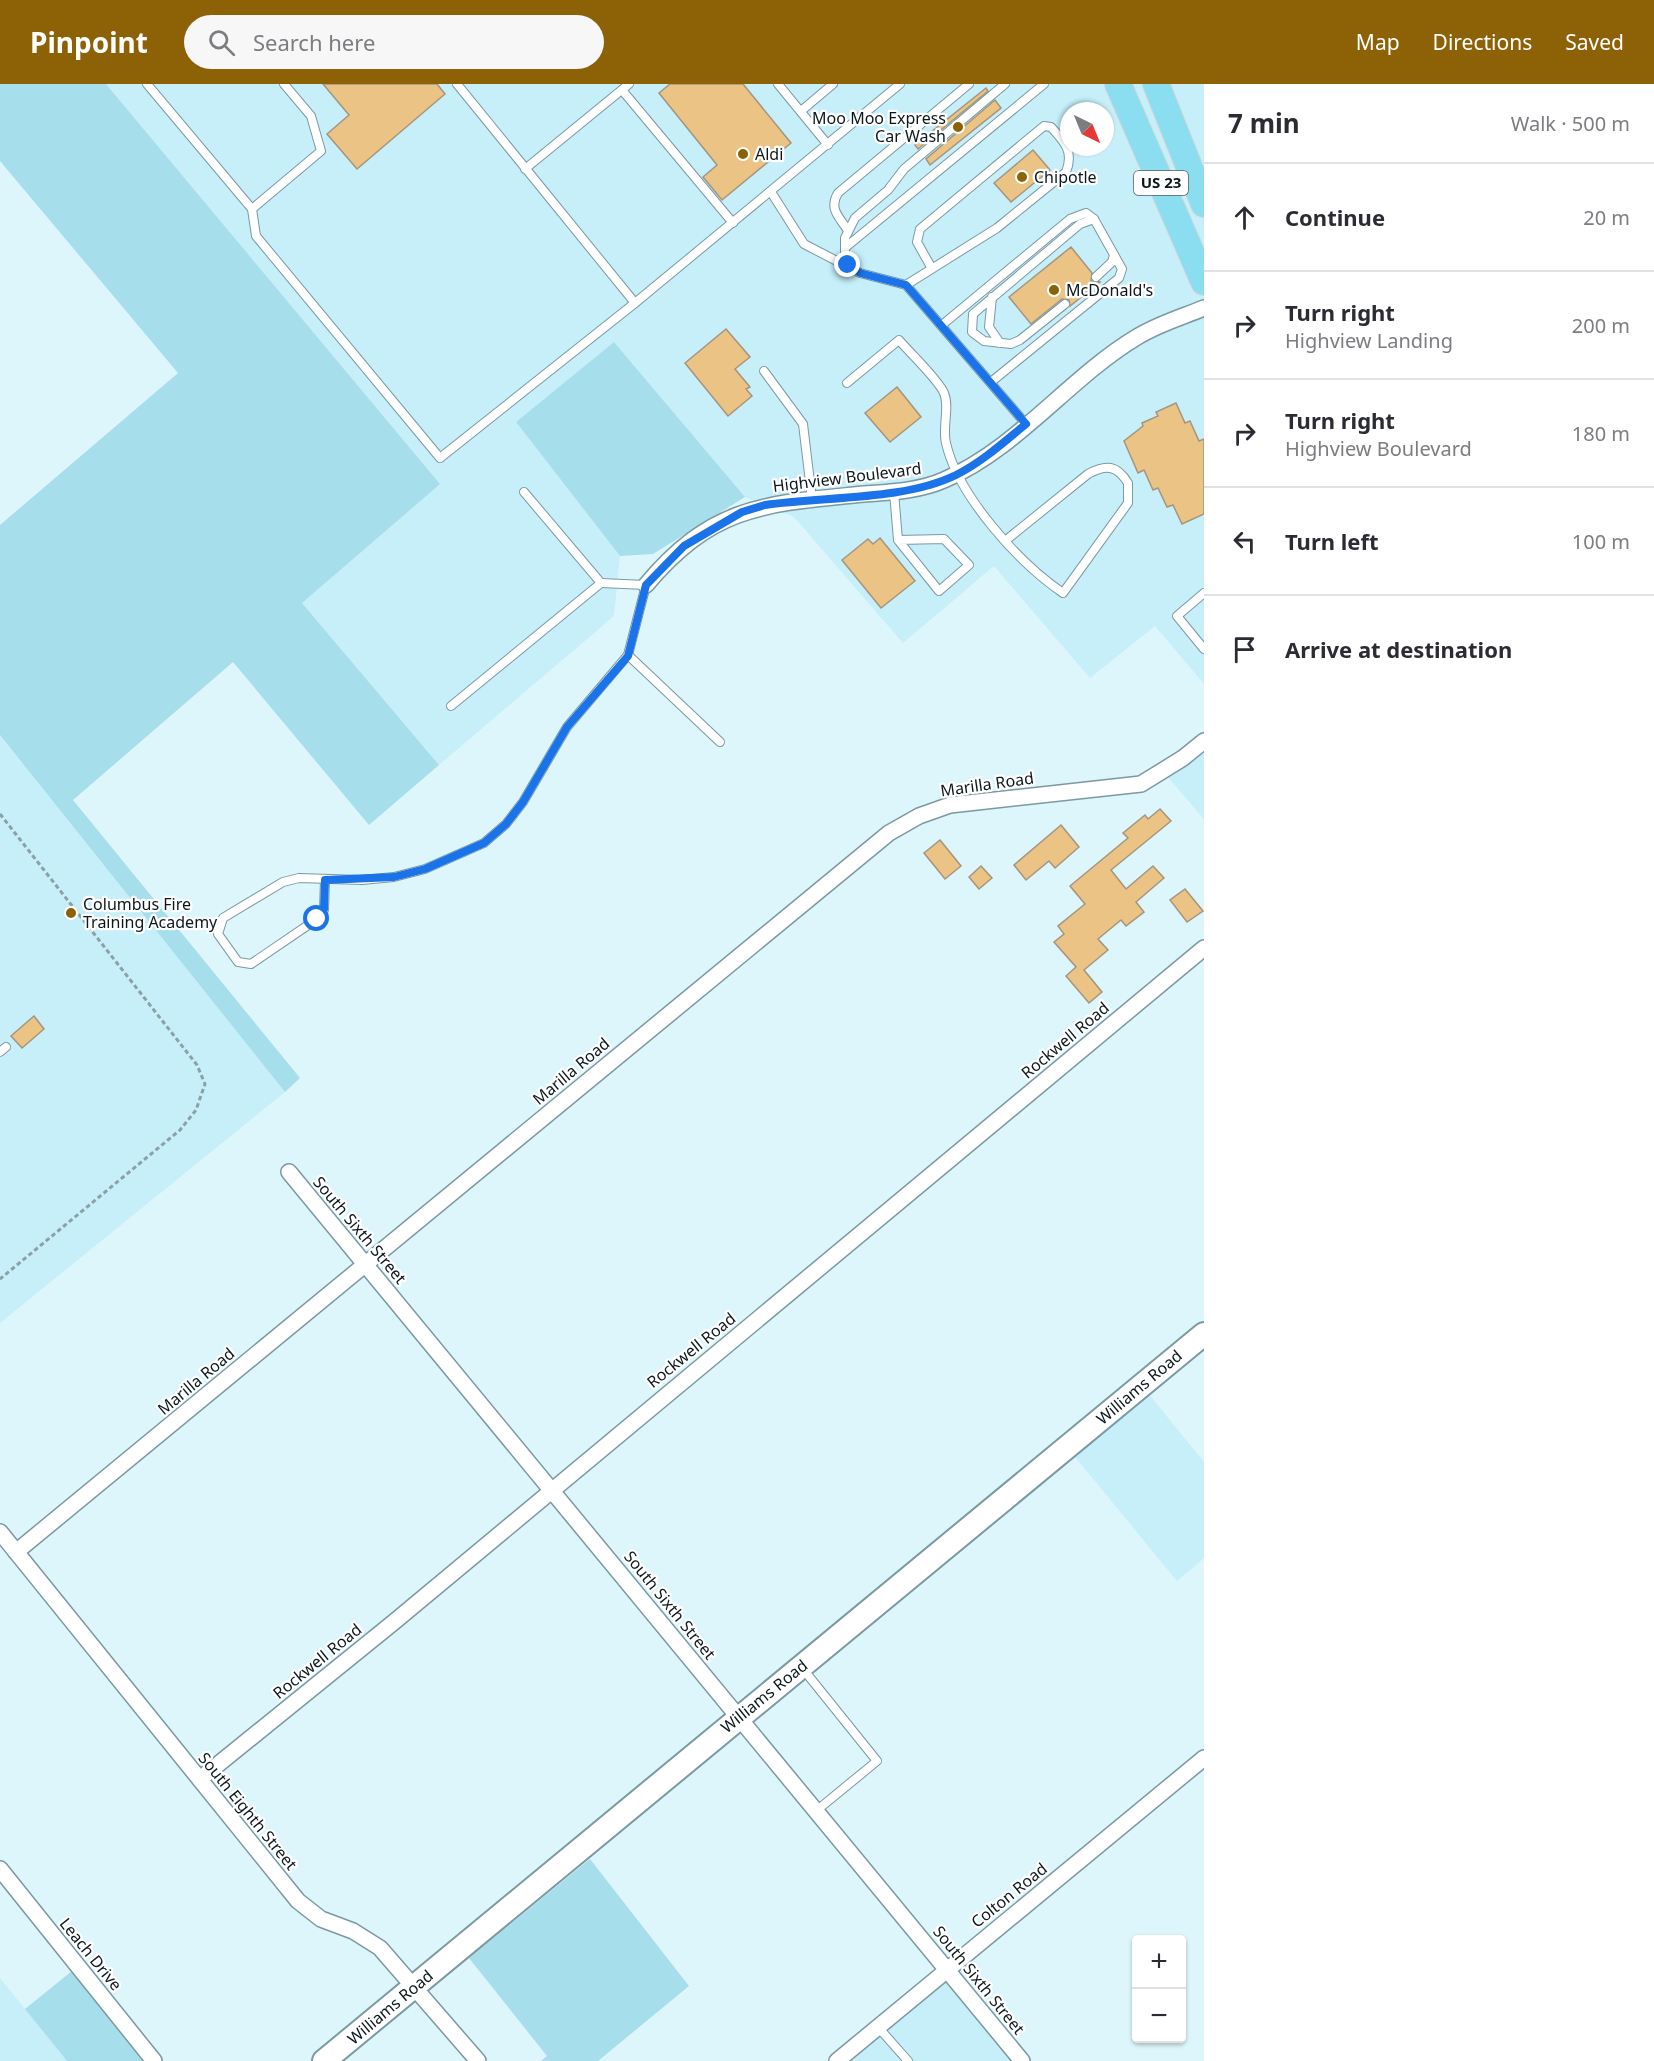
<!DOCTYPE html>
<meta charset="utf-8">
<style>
:root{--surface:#fff;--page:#f7f7f7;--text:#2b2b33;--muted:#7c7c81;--line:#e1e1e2;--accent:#8d6207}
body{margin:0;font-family:"Noto Sans",sans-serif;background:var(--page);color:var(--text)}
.controls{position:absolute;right:18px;bottom:18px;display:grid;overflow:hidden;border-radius:6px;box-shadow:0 2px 4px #0004}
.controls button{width:54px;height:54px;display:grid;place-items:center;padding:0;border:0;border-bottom:2px solid var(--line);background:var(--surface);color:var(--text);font:30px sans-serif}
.compass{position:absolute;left:1060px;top:18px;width:54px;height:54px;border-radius:50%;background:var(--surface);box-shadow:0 2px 4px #0004;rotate:137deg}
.stop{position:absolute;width:18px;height:18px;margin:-14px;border:4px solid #1a73e8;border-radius:50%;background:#fff}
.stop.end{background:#1a73e8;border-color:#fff;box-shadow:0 2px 6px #0008}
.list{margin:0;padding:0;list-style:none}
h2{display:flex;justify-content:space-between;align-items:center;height:78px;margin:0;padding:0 24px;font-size:26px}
h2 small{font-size:20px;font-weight:400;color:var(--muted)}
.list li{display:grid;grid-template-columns:39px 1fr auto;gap:18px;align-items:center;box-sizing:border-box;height:108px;padding:0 24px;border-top:2px solid var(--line)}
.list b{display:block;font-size:22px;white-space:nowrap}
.list p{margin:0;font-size:20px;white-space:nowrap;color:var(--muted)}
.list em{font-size:20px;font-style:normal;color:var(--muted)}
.icon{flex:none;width:33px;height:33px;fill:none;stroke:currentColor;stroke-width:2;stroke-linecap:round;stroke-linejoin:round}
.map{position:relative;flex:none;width:1204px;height:1977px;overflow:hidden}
header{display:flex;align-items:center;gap:36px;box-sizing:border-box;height:84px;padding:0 30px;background:var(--accent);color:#fff}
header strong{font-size:28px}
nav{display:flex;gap:33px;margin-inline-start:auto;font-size:21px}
.search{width:420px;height:54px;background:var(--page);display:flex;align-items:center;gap:15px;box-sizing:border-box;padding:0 21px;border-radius:33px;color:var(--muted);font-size:22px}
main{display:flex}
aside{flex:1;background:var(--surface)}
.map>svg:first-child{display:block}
.built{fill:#c6effa;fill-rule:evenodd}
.green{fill:#a7deeb}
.building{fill:#ebc385;stroke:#a4957f;stroke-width:1.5}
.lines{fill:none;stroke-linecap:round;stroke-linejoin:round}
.service-casing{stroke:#7b99a1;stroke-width:10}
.minor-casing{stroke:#7b99a1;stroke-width:18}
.secondary-casing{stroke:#7b99a1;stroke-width:26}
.primary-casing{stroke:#d3d5d6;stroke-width:28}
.path{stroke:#8ca0a5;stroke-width:3;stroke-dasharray:4.5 3;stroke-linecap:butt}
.service{stroke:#fff;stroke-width:8}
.minor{stroke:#fff;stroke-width:15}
.secondary{stroke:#fff;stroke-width:22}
.primary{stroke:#8bdeef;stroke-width:26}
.route{stroke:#1a73e8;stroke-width:8}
.poi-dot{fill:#8d6207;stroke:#fff;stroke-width:2}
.labels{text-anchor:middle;stroke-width:4.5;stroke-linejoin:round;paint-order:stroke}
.shield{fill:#fff;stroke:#545d5f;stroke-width:1.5}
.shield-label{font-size:15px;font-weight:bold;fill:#0b171a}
.poi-label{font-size:16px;fill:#0b171a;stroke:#fff;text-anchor:start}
.street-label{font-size:16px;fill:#0b171a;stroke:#fff}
</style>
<header>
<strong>Pinpoint</strong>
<div class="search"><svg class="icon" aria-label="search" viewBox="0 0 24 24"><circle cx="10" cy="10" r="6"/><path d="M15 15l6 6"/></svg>Search here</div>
<nav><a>Map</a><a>Directions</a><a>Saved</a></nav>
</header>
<main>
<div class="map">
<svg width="1204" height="1977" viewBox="0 0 1204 1977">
<rect width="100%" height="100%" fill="#dcf6fc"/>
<!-- built -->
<g class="built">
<path d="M 106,0 L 1204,0 L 1204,600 L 1155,542 L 1090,594 L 994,482 L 903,559 L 794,433 L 745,413 L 614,258 L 516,338 L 620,472 L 614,532 L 439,681 L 302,519 L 439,399 ZM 1069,27 L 1105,27 L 1105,63 L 1069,63 Z"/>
<path d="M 0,651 L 285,1008 L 0,1239 Z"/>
<path d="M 1204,661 L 1204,735 L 1166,691 Z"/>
<path d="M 1147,1308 L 1204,1378 L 1204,1474 L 1177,1497 L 1072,1369 Z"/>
<path d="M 0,1894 L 25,1925 L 67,1977 L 0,1977 Z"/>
<path d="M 947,1896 L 1014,1977 L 850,1977 Z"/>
</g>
<!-- green -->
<g class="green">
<path d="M 0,0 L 106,0 L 440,400 L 302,519 L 439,681 L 369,741 L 233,578 L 73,716 L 300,994 L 285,1008 L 0,651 L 0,441 L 178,289 L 0,77 Z"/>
<path d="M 614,258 L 745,413 L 653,470 L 620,472 L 516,338 Z"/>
<path d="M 590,1775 L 689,1902 L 598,1977 L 541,1977 L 547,1972 L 469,1874 Z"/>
<path d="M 72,1887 L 144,1977 L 67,1977 L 25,1925 Z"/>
</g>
<!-- building -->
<g class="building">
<path d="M 323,0 L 437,0 L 445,10 L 357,85 L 327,50 L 349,31 Z"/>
<path d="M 670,0 L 743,0 L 791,59 L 722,116 L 703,93 L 717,81 L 659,9 Z"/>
<path d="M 986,4 L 988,7 L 918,65 L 915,61 Z"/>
<path d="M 995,16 L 1001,24 L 930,81 L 926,75 Z"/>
<path d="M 1033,66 L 1050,86 L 1011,118 L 994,99 Z"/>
<path d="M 1071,163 L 1092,189 L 1091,197 L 1100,198 L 1070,222 L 1069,216 L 1062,215 L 1031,240 L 1009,213 Z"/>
<path d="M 726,245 L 750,273 L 735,285 L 750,303 L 746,305 L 752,312 L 728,332 L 685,279 Z"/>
<path d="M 897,303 L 921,333 L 890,358 L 865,329 Z"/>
<path d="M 1176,319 L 1185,339 L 1190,337 L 1199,357 L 1204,355 L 1204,430 L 1182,440 L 1173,421 L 1167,423 L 1158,404 L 1153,406 L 1144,386 L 1138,389 L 1124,357 L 1143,342 L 1142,339 L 1158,332 L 1156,328 Z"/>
<path d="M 880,454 L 915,497 L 881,524 L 842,476 L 868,455 L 873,460 Z"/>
<path d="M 1160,725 L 1171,737 L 1111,786 L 1126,805 L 1153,782 L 1164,794 L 1136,818 L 1144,828 L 1126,842 L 1121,836 L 1098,855 L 1108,866 L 1084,886 L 1102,908 L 1089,919 L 1066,892 L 1076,883 L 1054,858 L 1064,850 L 1058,842 L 1085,820 L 1070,802 L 1128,754 L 1123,749 L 1145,731 L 1148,735 Z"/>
<path d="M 1061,741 L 1079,763 L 1055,784 L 1049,777 L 1026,796 L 1014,781 Z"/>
<path d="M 940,756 L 961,782 L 945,795 L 924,769 Z"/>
<path d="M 981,782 L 992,794 L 979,805 L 969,793 Z"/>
<path d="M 1185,805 L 1203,827 L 1187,838 L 1170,816 Z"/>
<path d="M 34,932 L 44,945 L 22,964 L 11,952 Z"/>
</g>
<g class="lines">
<defs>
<g id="service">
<path d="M 147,0 L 252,125 L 256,152 L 440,374 L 635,219 L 900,0"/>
<path d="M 457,0 L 635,219"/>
<path d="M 778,0 L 828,61"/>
<path d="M 622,6 L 733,139"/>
<path d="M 801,27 L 833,0"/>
<path d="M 525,85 L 629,0"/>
<path d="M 771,108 L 804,160 L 860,189 L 906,201 L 1026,340"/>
<path d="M 252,125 L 321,67 L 311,32 L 284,0"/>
<path d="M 847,145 C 838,132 829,124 838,109 L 969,0"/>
<path d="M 846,163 L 1044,0"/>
<path d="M 852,185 L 845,171 L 845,154 L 855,134 L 888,106 L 904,85 L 1005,0"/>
<path d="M 1096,193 L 1112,178 L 1114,171"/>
<path d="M 906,201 L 997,144 L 1066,88 C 1074,68 1065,58 1051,43 L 1044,42 L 920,145 L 917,158 L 931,183"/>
<path d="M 992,213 L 989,243 L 1000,259"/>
<path d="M 1065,220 L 1020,256 L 1011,260 L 984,257 L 972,248 L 973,230 L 1080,140 L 1094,135"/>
<path d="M 942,241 L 1070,135 L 1086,129 L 1094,135 L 1122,185 L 1119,194 L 991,298"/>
<path d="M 764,287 L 803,340 L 812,415"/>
<path d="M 847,299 L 899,256 C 909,268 938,295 944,309 C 950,323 942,344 946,359 C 958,412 1019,479 1063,509 L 1128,419 L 1128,399 C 1117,381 1106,380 1088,390 L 1005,457"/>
<path d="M 894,408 L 898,456 L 939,507 L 969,481 L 944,455 L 898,456"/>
<path d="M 1204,509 L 1177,532 L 1204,565"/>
<path d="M 628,571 L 720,658"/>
<path d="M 451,622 L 601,499 L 524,408"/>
<path d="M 325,796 L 324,826 L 317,835 L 251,880 L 238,878 L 218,850 L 223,834 L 283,798 L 299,794 L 362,796 L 394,793 L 425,785 L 484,759 L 506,740 L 523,718 L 567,643 L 628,571 L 646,501 L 601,499"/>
<path d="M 0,968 L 6,963"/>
<path d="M 803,1585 L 877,1677 L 816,1727"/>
<path d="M 878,1943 L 908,1977"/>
</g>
<g id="minor">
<path d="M 646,501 C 714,420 766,420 864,410 C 891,408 919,407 944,396 C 1017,365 1070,293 1137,253 C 1158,240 1182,233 1204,224"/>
<path d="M 289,1088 L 1022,1977"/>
<path d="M 0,1448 L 298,1817 L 321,1835 L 353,1847 L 380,1864 L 478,1977"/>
<path d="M 16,1468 L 889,749 L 919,732 L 950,721 L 1141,700 L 1183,674 L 1204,657"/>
<path d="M 200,1695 L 394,1538 L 1204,864"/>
<path d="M 0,1785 L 154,1977"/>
<path d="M 837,1977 L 1204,1674"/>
</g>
<path id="secondary" d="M 324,1977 L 1204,1250"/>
<g id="primary">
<path d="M 1118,0 L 1204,198"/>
<path d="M 1156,0 L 1204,120"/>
</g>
</defs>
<!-- service casing -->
<use href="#service" class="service-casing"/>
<!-- minor casing -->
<use href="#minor" class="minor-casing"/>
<!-- secondary casing -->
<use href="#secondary" class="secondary-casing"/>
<!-- primary casing -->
<use href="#primary" class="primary-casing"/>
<!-- path -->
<path class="path" d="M 0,730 L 197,981 L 205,1000 L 196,1026 L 180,1046 L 0,1195"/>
<!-- service -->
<use href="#service" class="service"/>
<!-- minor -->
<use href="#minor" class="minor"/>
<!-- secondary -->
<use href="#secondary" class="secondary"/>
<!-- primary -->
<use href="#primary" class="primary"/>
</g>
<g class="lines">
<!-- route -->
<path class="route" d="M 317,835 L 324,825 L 325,796 L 394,793 L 425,785 L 484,759 L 506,740 L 523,718 L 567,643 L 628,572 L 646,501 L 684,462 L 742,428 L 765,421 C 824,412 903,417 956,391 C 982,378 1004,358 1026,340 L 906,201 L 860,189 L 848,181"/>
</g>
<!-- markers -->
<g class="poi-dot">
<circle cx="958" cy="43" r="6"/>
<circle cx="743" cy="70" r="6"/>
<circle cx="1022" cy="93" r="6"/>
<circle cx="1054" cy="206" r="6"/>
<circle cx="71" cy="829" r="6"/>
</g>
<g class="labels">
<!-- shield labels -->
<rect class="shield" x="1134" y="87" width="54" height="24" rx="4.5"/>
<g class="shield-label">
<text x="1161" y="104">US 23</text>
</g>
<!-- poi labels -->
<g class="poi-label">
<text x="946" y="40" text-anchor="end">Moo Moo Express<tspan x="946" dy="18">Car Wash</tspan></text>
<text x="755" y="76">Aldi</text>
<text x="1034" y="99">Chipotle</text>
<text x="1066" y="212">McDonald's</text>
<text x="83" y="826">Columbus Fire<tspan x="83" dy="18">Training Academy</tspan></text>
</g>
<!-- street labels -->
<g class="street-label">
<text transform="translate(847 393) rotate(-7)" y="6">Highview Boulevard</text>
<text transform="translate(987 700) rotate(-8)" y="6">Marilla Road</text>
<text transform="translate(1065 956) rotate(-40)" y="6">Rockwell Road</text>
<text transform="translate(571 987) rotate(-40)" y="6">Marilla Road</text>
<text transform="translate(360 1146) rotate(50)" y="6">South Sixth Street</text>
<text transform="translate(691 1266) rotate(-39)" y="6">Rockwell Road</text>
<text transform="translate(196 1297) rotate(-40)" y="6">Marilla Road</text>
<text transform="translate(1139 1303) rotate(-40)" y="6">Williams Road</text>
<text transform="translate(670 1521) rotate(51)" y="6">South Sixth Street</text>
<text transform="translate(317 1577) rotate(-39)" y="6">Rockwell Road</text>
<text transform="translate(764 1612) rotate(-39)" y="6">Williams Road</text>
<text transform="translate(248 1727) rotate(51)" y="6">South Eighth Street</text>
<text transform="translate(1009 1811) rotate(-39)" y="6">Colton Road</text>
<text transform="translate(91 1870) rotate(51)" y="6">Leach Drive</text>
<text transform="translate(979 1896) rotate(51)" y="6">South Sixth Street</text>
<text transform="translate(390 1923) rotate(-40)" y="6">Williams Road</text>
</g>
</g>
</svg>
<div class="controls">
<button>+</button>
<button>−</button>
</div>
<svg class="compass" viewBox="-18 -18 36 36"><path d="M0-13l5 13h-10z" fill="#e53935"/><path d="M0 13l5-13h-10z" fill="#7c7c81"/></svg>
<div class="stop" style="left:317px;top:835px"></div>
<div class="stop end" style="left:848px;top:181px"></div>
</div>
<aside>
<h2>7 min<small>Walk · 500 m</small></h2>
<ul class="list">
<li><svg class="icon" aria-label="ahead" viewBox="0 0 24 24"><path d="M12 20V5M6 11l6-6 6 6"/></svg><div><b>Continue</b></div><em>20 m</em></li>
<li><svg class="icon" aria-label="right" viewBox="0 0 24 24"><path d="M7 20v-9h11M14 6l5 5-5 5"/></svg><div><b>Turn right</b><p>Highview Landing</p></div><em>200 m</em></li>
<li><svg class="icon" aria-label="right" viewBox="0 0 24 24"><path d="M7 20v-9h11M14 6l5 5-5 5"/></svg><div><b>Turn right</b><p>Highview Boulevard</p></div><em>180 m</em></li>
<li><svg class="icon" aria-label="left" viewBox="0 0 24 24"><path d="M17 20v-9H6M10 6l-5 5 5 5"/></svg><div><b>Turn left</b></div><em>100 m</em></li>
<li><svg class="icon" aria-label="arrive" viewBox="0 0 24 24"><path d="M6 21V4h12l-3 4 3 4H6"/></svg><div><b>Arrive at destination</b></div></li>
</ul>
</aside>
</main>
